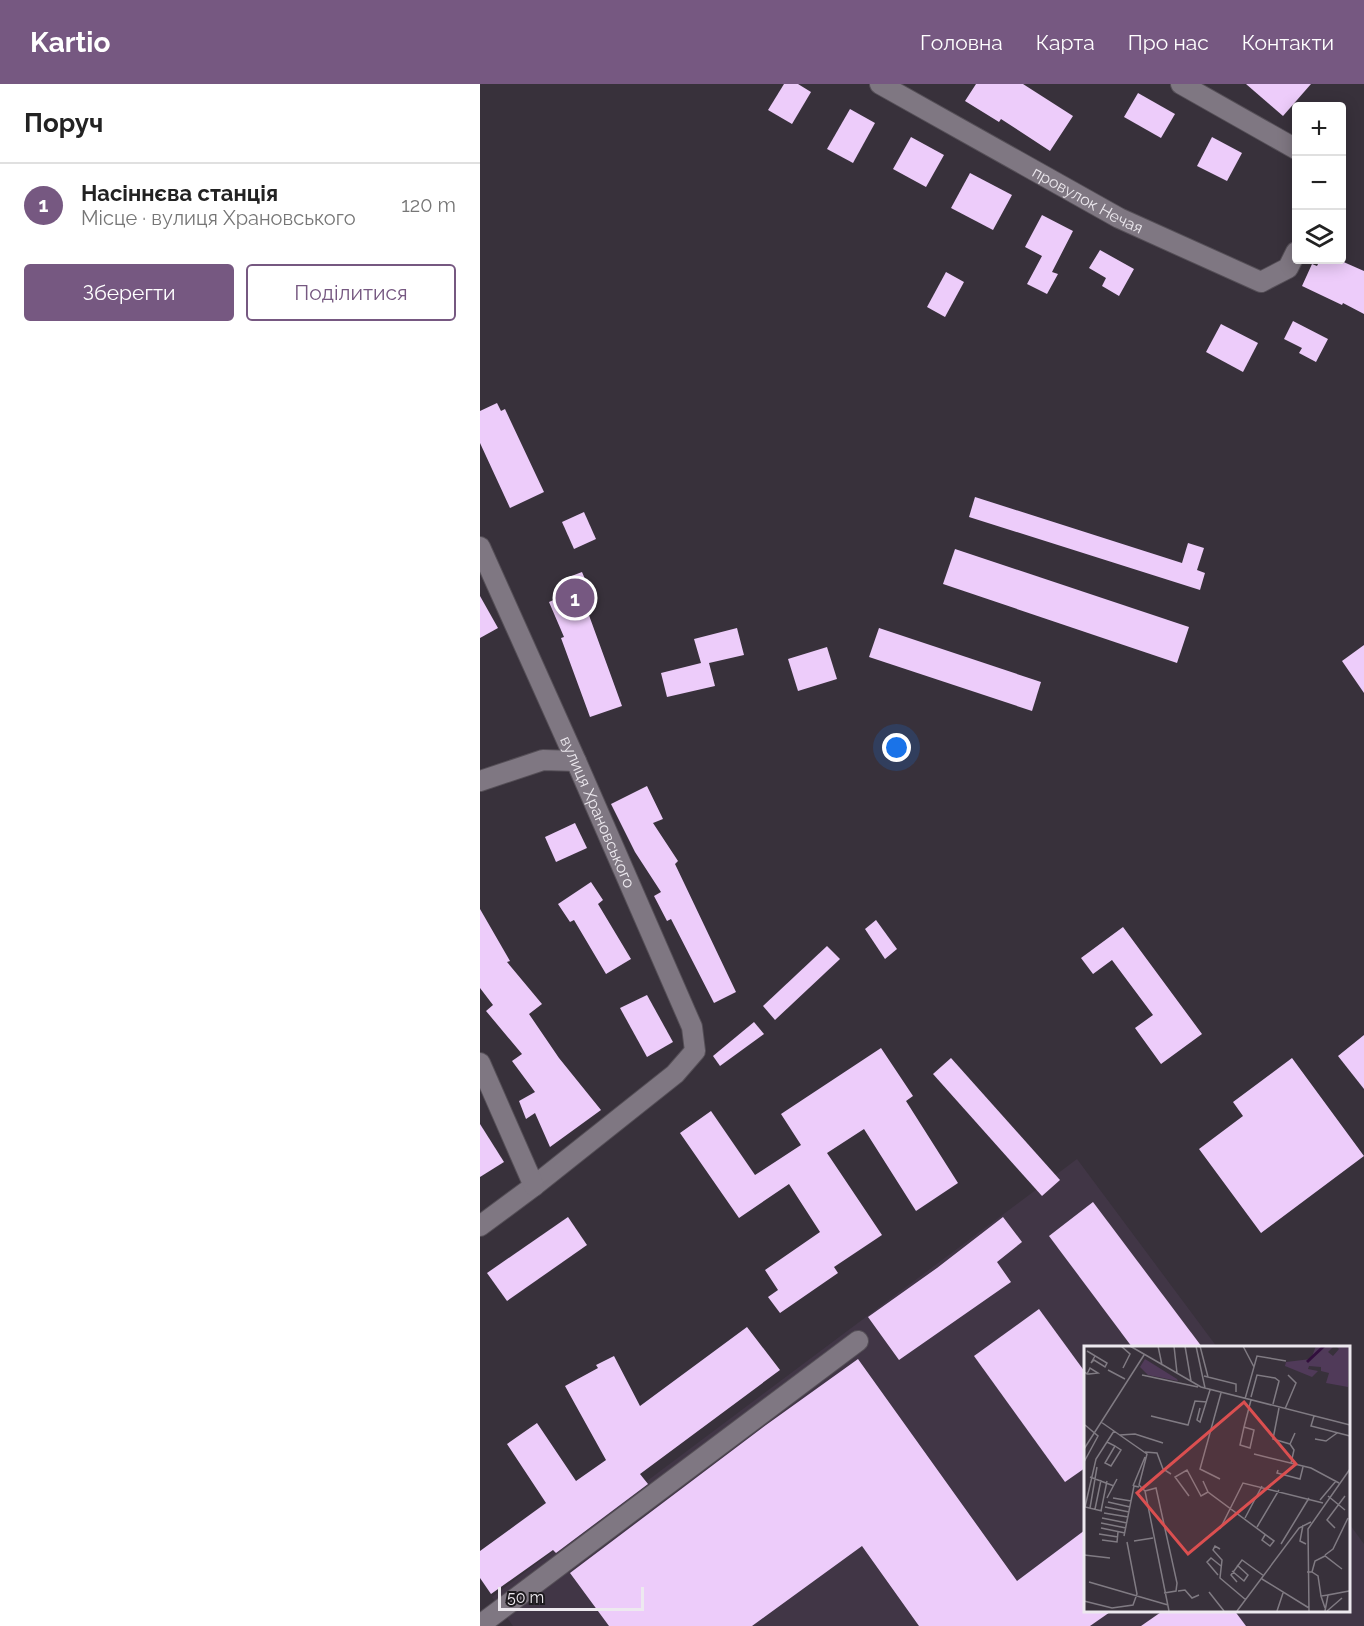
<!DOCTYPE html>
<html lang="uk">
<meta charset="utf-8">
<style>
:root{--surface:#fff;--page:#f6f6f6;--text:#222;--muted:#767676;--line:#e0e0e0;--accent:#765881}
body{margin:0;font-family:Raleway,sans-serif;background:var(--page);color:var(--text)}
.controls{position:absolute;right:18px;top:18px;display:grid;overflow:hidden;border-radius:6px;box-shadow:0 3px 15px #0003}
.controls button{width:54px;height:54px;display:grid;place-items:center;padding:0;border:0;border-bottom:2px solid var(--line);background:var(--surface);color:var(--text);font:30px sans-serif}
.scale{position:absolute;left:18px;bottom:15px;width:146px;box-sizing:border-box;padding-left:6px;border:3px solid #ede9ef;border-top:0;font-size:16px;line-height:21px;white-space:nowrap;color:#ede9ef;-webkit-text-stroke:4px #1e1b1f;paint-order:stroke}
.you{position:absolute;left:417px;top:664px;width:21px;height:21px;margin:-15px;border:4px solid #fff;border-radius:50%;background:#1a73e8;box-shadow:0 0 0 9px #1a73e833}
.badge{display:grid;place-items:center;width:39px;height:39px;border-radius:50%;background:var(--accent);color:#fff;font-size:20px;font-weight:700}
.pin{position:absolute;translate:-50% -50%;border:3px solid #fff;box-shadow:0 2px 6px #0006}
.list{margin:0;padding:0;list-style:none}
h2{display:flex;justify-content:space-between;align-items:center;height:78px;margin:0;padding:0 24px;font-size:26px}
h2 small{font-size:20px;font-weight:400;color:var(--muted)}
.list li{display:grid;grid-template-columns:39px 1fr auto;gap:18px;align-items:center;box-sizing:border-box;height:84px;padding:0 24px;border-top:2px solid var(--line)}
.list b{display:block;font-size:22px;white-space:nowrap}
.list p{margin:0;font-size:20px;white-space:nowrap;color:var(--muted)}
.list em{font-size:20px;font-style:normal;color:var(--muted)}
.actions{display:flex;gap:12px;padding:18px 24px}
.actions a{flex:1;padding:14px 0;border:2px solid var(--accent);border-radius:6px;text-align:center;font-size:21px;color:var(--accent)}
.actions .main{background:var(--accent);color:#fff}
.icon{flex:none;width:33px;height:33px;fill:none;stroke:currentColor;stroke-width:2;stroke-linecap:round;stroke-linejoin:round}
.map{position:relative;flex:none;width:884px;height:1542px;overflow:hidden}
header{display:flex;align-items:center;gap:36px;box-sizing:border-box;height:84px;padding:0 30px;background:var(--accent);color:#fff}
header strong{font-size:28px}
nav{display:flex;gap:33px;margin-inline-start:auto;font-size:21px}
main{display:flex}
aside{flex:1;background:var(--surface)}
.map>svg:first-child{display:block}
.built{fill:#413646}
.building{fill:#edccfa}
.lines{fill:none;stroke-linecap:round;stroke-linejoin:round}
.minor-casing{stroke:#554f57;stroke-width:22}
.minor{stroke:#7f7782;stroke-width:20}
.labels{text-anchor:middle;stroke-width:6;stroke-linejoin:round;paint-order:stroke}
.street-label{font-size:16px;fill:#ede9ef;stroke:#1e1b1f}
.inset-river{fill:none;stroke:#320f3d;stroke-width:3}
.inset-road{fill:none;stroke:#807b83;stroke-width:1.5}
.view{fill:#db4f50;fill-opacity:0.15;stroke:#db4f50;stroke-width:3}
.inset-edge{fill:none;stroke:#ede9ef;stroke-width:3}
</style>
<header>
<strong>Kartio</strong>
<nav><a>Головна</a><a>Карта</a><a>Про нас</a><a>Контакти</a></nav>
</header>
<main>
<aside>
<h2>Поруч<small></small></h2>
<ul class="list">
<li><span class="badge">1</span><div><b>Насіннєва станція</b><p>Місце · вулиця Храновського</p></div><em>120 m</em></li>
</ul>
<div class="actions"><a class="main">Зберегти</a><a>Поділитися</a></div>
</aside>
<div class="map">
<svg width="884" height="1542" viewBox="0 0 884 1542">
<rect width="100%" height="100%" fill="#38313b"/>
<!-- built -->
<path class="built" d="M 597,1075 L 737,1263 L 605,1263 L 605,1526 L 868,1526 L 868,1438 L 884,1460 L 884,1542 L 33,1542 L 12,1513 Z"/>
<!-- building -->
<g class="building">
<path d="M 304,0 L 318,0 L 331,8 L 312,40 L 288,26 Z"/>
<path d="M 496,0 L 543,0 L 593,32 L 570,67 L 521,35 L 519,38 L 485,17 Z"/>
<path d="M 766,0 L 831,0 L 803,32 Z"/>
<path d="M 658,9 L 695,30 L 681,54 L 644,33 Z"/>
<path d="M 370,25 L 395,39 L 373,79 L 347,65 Z"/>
<path d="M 431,53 L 464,71 L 446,103 L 413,85 Z"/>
<path d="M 732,53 L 762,69 L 747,97 L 717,82 Z"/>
<path d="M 490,89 L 532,111 L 513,146 L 471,124 Z"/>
<path d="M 562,131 L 593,147 L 572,188 L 578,190 L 567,210 L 547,200 L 562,172 L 545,163 Z"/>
<path d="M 620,166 L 654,185 L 639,212 L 622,202 L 626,194 L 609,184 Z"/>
<path d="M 840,176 L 859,176 L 884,187 L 884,230 L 863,219 L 862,221 L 822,202 L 832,180 L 837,182 Z"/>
<path d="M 466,188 L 484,198 L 465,233 L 447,223 Z"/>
<path d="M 813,237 L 848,255 L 836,278 L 819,269 L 822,264 L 804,255 Z"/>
<path d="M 741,240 L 778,259 L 763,288 L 726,268 Z"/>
<path d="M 17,319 L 21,327 L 25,325 L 64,408 L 30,424 L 0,359 L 0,327 Z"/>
<path d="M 495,413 L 702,479 L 708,459 L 724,464 L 717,486 L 725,489 L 720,506 L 489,433 Z"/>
<path d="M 104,428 L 116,455 L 94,465 L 82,438 Z"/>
<path d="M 475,465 L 709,543 L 697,579 L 463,500 Z"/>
<path d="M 102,488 L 115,519 L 106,523 L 142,622 L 110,633 L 81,554 L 84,553 L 69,518 L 87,510 L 81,496 Z"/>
<path d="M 0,512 L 18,544 L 0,554 Z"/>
<path d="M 257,544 L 264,571 L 229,579 L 235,602 L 187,613 L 181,589 L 221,579 L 214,555 Z"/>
<path d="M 399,544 L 561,598 L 552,627 L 389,573 Z"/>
<path d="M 884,561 L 884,609 L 862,577 Z"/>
<path d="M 347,563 L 357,595 L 318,607 L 308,575 Z"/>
<path d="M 167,702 L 183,735 L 173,739 L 198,777 L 195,780 L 256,908 L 234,919 L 191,835 L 187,837 L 174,812 L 181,808 L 155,768 L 131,720 Z"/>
<path d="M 95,739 L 107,764 L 76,778 L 65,753 Z"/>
<path d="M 111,798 L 123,816 L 118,820 L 151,875 L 126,890 L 94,836 L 90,838 L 78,820 Z"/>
<path d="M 0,825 L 30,877 L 27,878 L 62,920 L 49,930 L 79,974 L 121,1026 L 70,1063 L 55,1029 L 46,1035 L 39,1017 L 55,1008 L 32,977 L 42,970 L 6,927 L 13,921 L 0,904 Z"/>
<path d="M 396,836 L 417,865 L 405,875 L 385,845 Z"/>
<path d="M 643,843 L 722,950 L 681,980 L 655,944 L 673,931 L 632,876 L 613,890 L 601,874 Z"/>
<path d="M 347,862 L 360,875 L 295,936 L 283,922 Z"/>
<path d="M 167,911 L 193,958 L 167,973 L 140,924 Z"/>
<path d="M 274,938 L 284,950 L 240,982 L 233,972 Z"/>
<path d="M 884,951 L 884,1005 L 858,972 Z"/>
<path d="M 401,964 L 433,1012 L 426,1017 L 478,1099 L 436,1127 L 384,1045 L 347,1069 L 402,1151 L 354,1183 L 358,1189 L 300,1229 L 288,1213 L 298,1206 L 285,1186 L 340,1148 L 309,1100 L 259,1134 L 200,1049 L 231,1027 L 275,1091 L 321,1061 L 301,1030 Z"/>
<path d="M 471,974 L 580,1096 L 562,1112 L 453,990 Z"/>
<path d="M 812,974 L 884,1072 L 781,1149 L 719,1065 L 763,1032 L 753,1018 Z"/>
<path d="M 0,1040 L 24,1078 L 0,1093 Z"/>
<path d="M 613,1118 L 722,1263 L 652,1263 L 569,1152 Z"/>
<path d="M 88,1133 L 107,1161 L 27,1217 L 7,1189 Z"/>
<path d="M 523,1133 L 542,1158 L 517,1178 L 531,1198 L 419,1276 L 388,1233 L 457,1184 Z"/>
<path d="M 559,1225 L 605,1288 L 605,1384 L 585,1398 L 494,1272 Z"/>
<path d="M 267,1243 L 300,1286 L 160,1390 L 168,1400 L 76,1469 L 73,1466 L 11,1510 L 0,1494 L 0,1467 L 66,1419 L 27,1360 L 57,1339 L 96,1397 L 126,1376 L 85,1302 L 118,1284 L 116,1281 L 134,1272 L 160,1322 Z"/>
<path d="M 378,1275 L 537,1497 L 605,1446 L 605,1526 L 633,1526 L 610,1542 L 439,1542 L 382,1462 L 272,1542 L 129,1542 L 90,1489 L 286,1341 Z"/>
<path d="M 684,1526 L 754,1526 L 766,1542 L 661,1542 Z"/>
</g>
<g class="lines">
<defs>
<g id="minor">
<path id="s1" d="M 400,0 L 639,134 L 781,198 L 808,184 L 816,168"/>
<path d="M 701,0 L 816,65"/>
<path id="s2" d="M 0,463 L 96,677 L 212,943 L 215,967 L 195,990 L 54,1102 L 0,1142"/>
<path d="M 0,697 L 63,676 L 96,677"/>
<path d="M 0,979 L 54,1102"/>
<path d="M 0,1541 L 378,1257"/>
</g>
</defs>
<!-- minor casing -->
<use href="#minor" class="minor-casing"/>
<!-- minor -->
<use href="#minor" class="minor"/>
</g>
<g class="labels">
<!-- street labels -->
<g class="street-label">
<text dy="6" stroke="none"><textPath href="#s1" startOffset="238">провулок Нечая</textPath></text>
<text dy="6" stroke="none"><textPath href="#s2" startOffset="290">вулиця Храновського</textPath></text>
</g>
</g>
<!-- overview -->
<g transform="translate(604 1262)">
<rect width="266" height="266" fill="#38313b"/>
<path d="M 232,0 L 250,0 L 244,6 L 249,10 L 255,3 L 252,0 L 265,0 L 264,41 L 242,37 L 245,27 L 237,25 L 237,21 L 225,20 L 224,23 L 234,25 L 228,31 L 201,20 L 202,16 L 227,13 ZM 61,13 L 93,33 L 94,35 L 64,29 L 56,21 Z" fill="#503a59"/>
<path class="inset-river" d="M 223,16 L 240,0"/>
<path class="inset-road" d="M 37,0 L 46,8 L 39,22M 46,0 L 117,41 L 266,79M 74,0 L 78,19M 90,0 L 93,27M 101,0 L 107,35M 112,0 L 121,42M 116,0 L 124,31M 159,0 L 170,21M 3,5 L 23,17 L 21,21 L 10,14 L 7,17 L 11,10M 24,24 L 41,33M 0,26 L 2,27 L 3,28 L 5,28 L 14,27 L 6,22 L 3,28M 58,29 L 114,41M 120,30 L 152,38 L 152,46M 167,51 L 173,29 L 191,32 L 195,35 L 189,58M 161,53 L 173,10 L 202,15M 116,62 L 113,74 L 116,76 L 126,44M 195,62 L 189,93 L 206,98 L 211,87M 201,63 L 212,37 L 204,29M 67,70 L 104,79 L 111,55 L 123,56M 230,70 L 227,80 L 266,90M 17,76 L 63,108 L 55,139 L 61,145M 160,81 L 170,84 L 166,102 L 156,99 L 160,81 L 167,54M 36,89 L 51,88 L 79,97M 231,93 L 242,95 L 253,87M 23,96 L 31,100 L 21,117 L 27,120 L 37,104 L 31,100M 206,98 L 210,104 L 207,117M 0,103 L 60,9M 61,106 L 73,107 L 79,123 L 87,128M 170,108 L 227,122 L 255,137M 0,116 L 14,90 L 1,79M 194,124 L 193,127 L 216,133 L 219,121M 6,131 L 30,140M 136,133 L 116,123 L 137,47M 119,135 L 124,146 L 190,195 L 186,200 L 178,194 L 181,189M 49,140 L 61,111M 61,145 L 72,142 L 93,237 L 92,245 L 80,247M 61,145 L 85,265M 105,150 L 91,131 L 103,124 L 117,150 L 124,146M 244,150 L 261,164M 23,152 L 33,133M 29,152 L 47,155M 236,154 L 252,135M 24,156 L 46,161M 21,161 L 45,166M 6,162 L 13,121M 11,163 L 17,134M 17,165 L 23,135M 18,165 L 1,161 L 12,113 L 30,85M 20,167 L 44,171M 18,172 L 43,177M 161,172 L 178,140M 17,177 L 42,182M 219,179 L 216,195 L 222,198M 173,181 L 195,144M 17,182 L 41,187M 251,182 L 243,174 L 261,150M 136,183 L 159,137 L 239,157M 15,188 L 34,191M 40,190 L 50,140 L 55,141M 18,194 L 33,196 L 34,186M 50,195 L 69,192M 197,198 L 225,152M 136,203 L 131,200 L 129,204 L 138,214 L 136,232 L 162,254M 0,209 L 26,212M 241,209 L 249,203 L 264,172M 148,225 L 160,235 L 164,229 L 153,219M 223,226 L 228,226 L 231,215 L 241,210 L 258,223M 228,226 L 234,230 L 237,250M 134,229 L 123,216 L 127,212 L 137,220M 178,233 L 225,262M 5,236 L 84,259M 153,236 L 147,229 L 158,214 L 180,230M 94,245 L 101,244 L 108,252 L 115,249M 125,246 L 140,265M 0,255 L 28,262 L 49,259 L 53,248 L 43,196M 241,262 L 237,250 L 244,249M 153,265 L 215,182 L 227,176M 193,265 L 199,247M 225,265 L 224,183 L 266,123M 241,265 L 244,249 L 265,245M 243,265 L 258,252"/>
<path class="view" d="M 160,56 L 212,118 L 104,208 L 53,147 Z"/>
<rect width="266" height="266" class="inset-edge"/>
</g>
</svg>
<div class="controls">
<button>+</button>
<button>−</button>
<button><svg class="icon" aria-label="layers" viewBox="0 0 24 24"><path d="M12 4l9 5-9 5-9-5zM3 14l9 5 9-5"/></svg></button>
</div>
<div class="scale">50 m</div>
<div class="you"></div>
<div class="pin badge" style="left:95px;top:514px">1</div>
</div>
</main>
